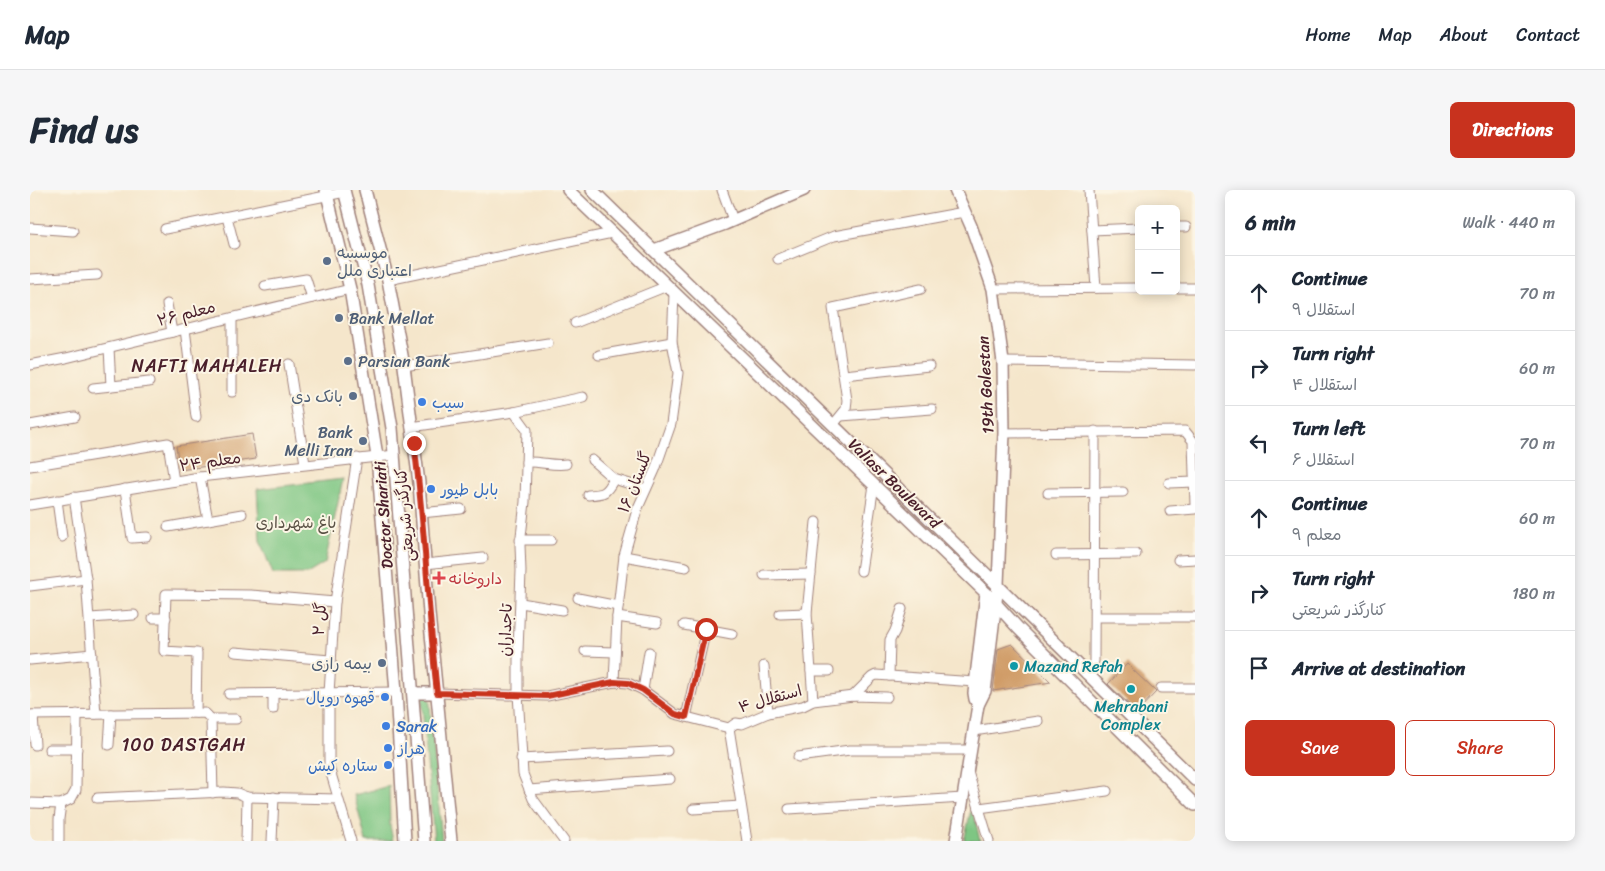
<!DOCTYPE html>
<meta charset="utf-8">
<style>
:root{--surface:#fff;--page:#f6f6f7;--text:#1f2937;--muted:#747a83;--line:#e0e1e3;--accent:#c8321e}
body{margin:0;font-family:Sriracha,"Playpen Sans Arabic",sans-serif;background:var(--page);color:var(--text)}
.controls{position:absolute;right:15px;top:15px;display:grid;overflow:hidden;border-radius:8px;box-shadow:0 2px 12px #0003}
.controls button{width:45px;height:45px;display:grid;place-items:center;padding:0;border:0;border-bottom:1px solid var(--line);background:var(--surface);color:var(--text);font:25px sans-serif}
.stop{position:absolute;width:15px;height:15px;margin:-11px;border:4px solid #c8321e;border-radius:50%;background:#fff}
.stop.end{background:#c8321e;border-color:#fff;box-shadow:0 1px 5px #0008}
.list{margin:0;padding:0;list-style:none}
h2{display:flex;justify-content:space-between;align-items:center;height:65px;margin:0;padding:0 20px;font-size:21px}
h2 small{font-size:16px;font-weight:400;color:var(--muted)}
.list li{display:grid;grid-template-columns:32px 1fr auto;gap:15px;align-items:center;box-sizing:border-box;height:75px;padding:0 20px;border-top:1px solid var(--line)}
.list b{display:block;font-size:19px;white-space:nowrap}
.list p{margin:0;font-size:16px;white-space:nowrap;color:var(--muted)}
.list em{font-size:16px;font-style:normal;color:var(--muted)}
.actions{display:flex;gap:10px;padding:15px 20px}
.actions a{flex:1;padding:11px 0;border:1px solid var(--accent);border-radius:8px;text-align:center;font-size:18px;color:var(--accent)}
.actions .main{background:var(--accent);color:#fff}
.icon{flex:none;width:28px;height:28px;fill:none;stroke:currentColor;stroke-width:2;stroke-linecap:round;stroke-linejoin:round}
.map{position:relative;flex:none;width:1165px;height:651px;overflow:hidden;border-radius:8px}
header{display:flex;align-items:center;gap:30px;box-sizing:border-box;height:70px;padding:0 25px;background:var(--surface);border-bottom:1px solid var(--line)}
header strong{font-size:24px}
nav{display:flex;gap:28px;margin-inline-start:auto;font-size:18px}
.intro{display:flex;align-items:center;justify-content:space-between;box-sizing:border-box;height:120px;padding:0 30px}
h1{margin:0;font-size:35px}
.button{padding:12px 22px;border-radius:8px;background:var(--accent);color:#fff;font-size:18px;font-weight:700}
main{display:flex;gap:30px;padding:0 30px}
aside{flex:1;background:var(--surface);border-radius:8px;box-shadow:0 2px 12px #0003}
.map>svg:first-child{display:block}
.green{fill:#7ec683;stroke:#647257}
.building{fill:#d09c68}
.lines{fill:none;stroke-linecap:round;stroke-linejoin:round}
.minor-casing{stroke:#a0827b;stroke-width:11}
.major-casing{stroke:#a0827b;stroke-width:14}
.minor{stroke:#fff;stroke-width:9}
.major{stroke:#fff;stroke-width:11}
.route{stroke:#c8321e;stroke-width:6}
.service-dot{fill:#5c6f8a;stroke:#fcf5e5;stroke-width:2}
.shop-dot{fill:#3f7fe0;stroke:#fcf5e5;stroke-width:2}
.health-dot{fill:#e0444e;stroke:#fcf5e5;stroke-width:2}
.culture-dot{fill:#0f9aa8;stroke:#fcf5e5;stroke-width:2}
.labels{text-anchor:middle;stroke-width:4;stroke-linejoin:round;paint-order:stroke}
.service-label{font-size:16px;fill:#4e5e75;stroke:#fcf5e5;text-anchor:start}
.street-label{font-size:16px;fill:#4a1f2b;stroke:#fcf5e5}
.shop-label{font-size:16px;fill:#366cbe;stroke:#fcf5e5;text-anchor:start}
.park-label{font-size:16px;fill:#5a5145;stroke:#fcf5e5}
.health-label{font-size:16px;fill:#be3a42;stroke:#fcf5e5;text-anchor:start}
.culture-label{font-size:16px;fill:#0d838f;stroke:#fcf5e5;text-anchor:start}
.neighbourhood-label{font-size:18px;letter-spacing:1px;fill:#4a1f2b;stroke:#fcf5e5}
</style>
<header>
<strong>Map</strong>
<nav><a>Home</a><a>Map</a><a>About</a><a>Contact</a></nav>
</header>
<div class="intro"><h1>Find us</h1><a class="button">Directions</a></div>
<main>
<div class="map">
<svg width="1165" height="651" viewBox="0 0 1165 651">
<rect width="100%" height="100%" fill="#fcf5e5"/>
<filter id="ink" filterUnits="userSpaceOnUse"><feTurbulence type="fractalNoise" baseFrequency=".02" numOctaves="2"/><feDisplacementMap in="SourceGraphic" scale="10" xChannelSelector="R" yChannelSelector="G"/><feConvolveMatrix kernelMatrix="1 2 1 2 8 2 1 2 1" color-interpolation-filters="sRGB"/></filter>
<filter id="wash" filterUnits="userSpaceOnUse"><feTurbulence type="fractalNoise" baseFrequency=".0096" numOctaves="4" result="noise"/><feDisplacementMap in="SourceGraphic" scale="20" xChannelSelector="R" yChannelSelector="G"/><feGaussianBlur stdDeviation="1.12" result="paint"/><feColorMatrix in="noise" values="0 0 0 0 0 0 0 0 0 0 0 0 0 0 0 0 0 1.4 0 .05"/><feComposite in="paint" operator="in"/></filter>
<g filter="url(#wash)">
<rect width="100%" height="100%" fill="#f5e6cb"/>
<!-- green -->
<g class="green">
<path d="M 313,289 L 295,373 L 277,384 L 243,384 L 230,351 L 227,299 Z"/>
<path d="M 391,504 L 399,504 L 412,651 L 404,651 Z"/>
<path d="M 359,596 L 360,635 L 363,651 L 336,651 L 324,605 Z"/>
<path d="M 942,615 L 950,651 L 934,651 Z"/>
</g>
<g id="blocks">
<!-- building -->
<g class="building">
<path d="M 222,244 L 226,269 L 150,280 L 146,256 Z"/>
<path d="M 982,454 L 1021,492 L 963,501 L 968,459 Z"/>
<path d="M 1097,474 L 1126,502 L 1107,522 L 1078,494 Z"/>
</g>
</g>
</g>
<g filter="url(#ink)">
<use href="#blocks" fill-opacity="0" stroke="#a0827b" stroke-width="1"/>
<g class="lines">
<defs>
<g id="minor">
<path d="M 692,0 L 703,30"/>
<path d="M 1059,0 L 1066,98"/>
<path d="M 197,27 L 204,54"/>
<path d="M 1146,37 L 1156,37"/>
<path d="M 0,38 L 43,41"/>
<path d="M 135,39 L 315,2"/>
<path d="M 1062,40 L 1109,38"/>
<path d="M 748,69 L 804,46 L 934,22"/>
<path d="M 0,89 L 67,85"/>
<path d="M 358,90 L 582,43"/>
<path d="M 235,96 L 276,89 L 282,108"/>
<path d="M 1146,98 L 1165,98"/>
<path d="M 963,99 L 1109,98"/>
<path d="M 137,114 L 142,142"/>
<path d="M 202,128 L 202,202"/>
<path d="M 545,133 L 637,96"/>
<path d="M 155,139 L 166,227"/>
<path d="M 79,158 L 81,196"/>
<path d="M 569,165 L 642,152"/>
<path d="M 973,172 L 1165,175"/>
<path d="M 259,174 L 275,274"/>
<path d="M 0,175 L 36,168 L 320,99"/>
<path d="M 374,176 L 518,153"/>
<path d="M 814,185 L 899,176"/>
<path d="M 63,198 L 119,192"/>
<path d="M 484,222 L 497,240 L 495,312 L 490,355 L 491,381 L 488,461 L 488,504 L 493,584 L 503,609 L 534,651"/>
<path d="M 811,226 L 902,219"/>
<path d="M 0,235 L 45,227"/>
<path d="M 803,235 L 816,219 L 817,210 L 803,118 L 891,99"/>
<path d="M 381,237 L 484,222 L 553,207"/>
<path d="M 974,243 L 1155,241 L 1163,251 L 1165,315"/>
<path d="M 562,270 L 584,289 L 616,299"/>
<path d="M 496,272 C 510,271 522,276 536,274"/>
<path d="M 0,276 L 138,253 L 144,291"/>
<path d="M 170,287 L 178,330"/>
<path d="M 1139,293 L 1164,292"/>
<path d="M 95,299 L 102,348 L 117,347"/>
<path d="M 1018,303 L 1093,302"/>
<path d="M 558,305 C 574,304 576,304 584,289"/>
<path d="M 44,307 L 56,389 L 66,524"/>
<path d="M 27,310 L 32,347"/>
<path d="M 0,315 L 170,287 L 365,265"/>
<path d="M 1140,321 L 1165,319"/>
<path d="M 391,323 L 431,319"/>
<path d="M 138,337 L 212,324"/>
<path d="M 490,350 L 521,350"/>
<path d="M 1026,365 L 1106,364"/>
<path d="M 594,366 L 656,377"/>
<path d="M 1148,370 L 1165,369"/>
<path d="M 395,374 L 453,368"/>
<path d="M 831,381 L 844,295"/>
<path d="M 734,385 L 781,384"/>
<path d="M 0,396 L 56,389"/>
<path d="M 548,408 L 588,416"/>
<path d="M 491,413 L 532,420"/>
<path d="M 750,424 L 777,423"/>
<path d="M 587,427 L 627,433"/>
<path d="M 1065,427 L 1165,427"/>
<path d="M 60,428 L 104,425"/>
<path d="M 123,428 L 136,428"/>
<path d="M 654,435 L 702,444"/>
<path d="M 555,461 L 585,462"/>
<path d="M 205,462 L 300,470"/>
<path d="M 0,470 L 62,464"/>
<path d="M 734,476 L 738,523"/>
<path d="M 781,481 L 799,481"/>
<path d="M 1056,484 L 1062,478 L 1064,471 L 1065,241"/>
<path d="M 859,486 L 860,450 L 865,441 L 872,419"/>
<path d="M 584,492 L 587,427 L 594,366 L 607,320 L 625,280 L 641,234 L 648,183 L 642,152 L 644,104"/>
<path d="M 1131,498 L 1165,498"/>
<path d="M 613,500 L 619,462"/>
<path d="M 407,503 L 517,506 L 584,492 L 598,493 L 613,500 L 645,524 L 699,538 L 706,533 L 712,534 L 738,523 L 773,516 L 783,511 L 823,506 L 857,507"/>
<path d="M 199,504 L 366,502"/>
<path d="M 243,504 L 243,519"/>
<path d="M 823,506 L 842,487 L 846,485 L 945,492"/>
<path d="M 783,511 L 777,423 L 786,332"/>
<path d="M 166,523 L 167,463 L 134,461 L 136,404 L 221,405 L 305,412"/>
<path d="M 0,525 L 175,523 L 181,529 L 183,603"/>
<path d="M 3,525 L 5,555"/>
<path d="M 656,527 L 676,439"/>
<path d="M 181,529 L 206,529"/>
<path d="M 699,538 L 717,651"/>
<path d="M 944,541 L 1008,531"/>
<path d="M 79,555 L 81,524"/>
<path d="M 19,559 L 47,559"/>
<path d="M 768,567 L 820,560 L 941,560"/>
<path d="M 491,569 L 637,561"/>
<path d="M 938,582 L 959,651"/>
<path d="M 499,600 L 640,589"/>
<path d="M 67,608 L 194,602 L 207,603 L 217,607 L 308,609"/>
<path d="M 0,613 L 31,614"/>
<path d="M 949,618 L 1077,601"/>
<path d="M 663,619 L 711,616"/>
<path d="M 759,619 L 933,608"/>
<path d="M 29,651 L 29,629 L 31,614 L 41,609 L 46,600 L 47,524"/>
<path d="M 216,651 L 217,607"/>
<path d="M 242,651 L 244,607"/>
<path d="M 321,651 L 299,577 L 299,503 L 305,412 L 327,268"/>
</g>
<g id="major">
<path d="M 296,0 L 320,99 L 347,266 L 366,502 L 375,651"/>
<path d="M 314,0 L 338,95 L 362,238 L 394,651"/>
<path d="M 335,0 L 358,90 L 374,176 L 389,293 L 399,423 L 421,651"/>
<path d="M 538,0 L 956,403 L 988,438 L 1165,615"/>
<path d="M 562,0 L 955,383 L 1165,590"/>
<path d="M 925,0 L 941,36 L 963,99 L 973,172 L 974,243 L 968,395 L 955,501 L 948,515 L 945,509 L 944,503 L 956,403"/>
<path d="M 624,60 L 695,34 L 774,0"/>
<path d="M 383,503 L 407,503"/>
<path d="M 926,651 L 948,515"/>
</g>
</defs>
<!-- minor casing -->
<use href="#minor" class="minor-casing"/>
<!-- major casing -->
<use href="#major" class="major-casing"/>
<!-- minor -->
<use href="#minor" class="minor"/>
<!-- major -->
<use href="#major" class="major"/>
</g>
</g>
<g class="lines" filter="url(#ink)">
<!-- route -->
<path class="route" d="M 384,253 C 395,336 398,420 407,503 L 517,506 L 584,492 L 598,493 L 613,500 L 645,524 L 656,527 L 676,439"/>
</g>
<!-- markers -->
<g class="service-dot">
<circle cx="297" cy="71" r="5"/>
<circle cx="309" cy="128" r="5"/>
<circle cx="318" cy="171" r="5"/>
<circle cx="323" cy="206" r="5"/>
<circle cx="333" cy="251" r="5"/>
<circle cx="352" cy="473" r="5"/>
</g>
<g class="shop-dot">
<circle cx="392" cy="212" r="5"/>
<circle cx="401" cy="299" r="5"/>
<circle cx="355" cy="507" r="5"/>
<circle cx="356" cy="536" r="5"/>
<circle cx="358" cy="558" r="5"/>
<circle cx="358" cy="575" r="5"/>
</g>
<path class="health-dot" d="M406.5 380.5h5v5h5v5h-5v5h-5v-5h-5v-5h5z"/>
<g class="culture-dot">
<circle cx="984" cy="476" r="5"/>
<circle cx="1101" cy="499" r="5"/>
</g>
<g class="labels">
<!-- service labels -->
<g class="service-label">
<text x="307" y="68">موسسه<tspan x="307" dy="18">اعتباری ملل</tspan></text>
<text x="319" y="134">Bank Mellat</text>
<text x="328" y="177">Parsian Bank</text>
<text x="313" y="212" text-anchor="end">بانک دی</text>
<text x="323" y="248" text-anchor="end">Bank<tspan x="323" dy="18">Melli Iran</tspan></text>
<text x="342" y="479" text-anchor="end">بیمه رازی</text>
</g>
<!-- street labels -->
<g class="street-label">
<text transform="translate(156 123) rotate(-14)" y="6">معلم ۲۶</text>
<text transform="translate(955 195) rotate(-93)" y="6">19th Golestan</text>
<text transform="translate(180 271) rotate(-8)" y="6">معلم ۲۴</text>
<text transform="translate(604 292) rotate(-68)" y="6">گلستان ۱۶</text>
<text transform="translate(865 293) rotate(44)" y="6">Valiasr Boulevard</text>
<text transform="translate(353 325) rotate(-94)" y="6">Doctor Shariati</text>
<text transform="translate(374 325) rotate(-95)" y="6">کنارگذر شریعتی</text>
<text transform="translate(289 429) rotate(-85)" y="6">گل ۲</text>
<text transform="translate(475 440) rotate(-88)" y="6">تاجداران</text>
<text transform="translate(740 508) rotate(-16)" y="6">استقلال ۴</text>
</g>
<!-- shop labels -->
<g class="shop-label">
<text x="402" y="218">سیب</text>
<text x="411" y="305">بابل طیور</text>
<text x="345" y="513" text-anchor="end">قهوه رویال</text>
<text x="366" y="542">Sarak</text>
<text x="368" y="564">هراز</text>
<text x="348" y="581" text-anchor="end">ستاره کیش</text>
</g>
<!-- park labels -->
<g class="park-label">
<text x="266" y="338">باغ شهرداری</text>
</g>
<!-- health labels -->
<g class="health-label">
<text x="419" y="394">داروخانه</text>
</g>
<!-- culture labels -->
<g class="culture-label">
<text x="994" y="482">Mazand Refah</text>
<text x="1101" y="522" text-anchor="middle">Mehrabani<tspan x="1101" dy="18">Complex</tspan></text>
</g>
<!-- neighbourhood labels -->
<g class="neighbourhood-label">
<text x="177" y="182">NAFTI MAHALEH</text>
<text x="154" y="561">100 DASTGAH</text>
</g>
</g>
</svg>
<div class="controls">
<button>+</button>
<button>−</button>
</div>
<div class="stop" style="left:676px;top:439px"></div>
<div class="stop end" style="left:384px;top:253px"></div>
</div>
<aside>
<h2>6 min<small>Walk · 440 m</small></h2>
<ul class="list">
<li><svg class="icon" aria-label="ahead" viewBox="0 0 24 24"><path d="M12 20V5M6 11l6-6 6 6"/></svg><div><b>Continue</b><p>استقلال ۹</p></div><em>70 m</em></li>
<li><svg class="icon" aria-label="right" viewBox="0 0 24 24"><path d="M7 20v-9h11M14 6l5 5-5 5"/></svg><div><b>Turn right</b><p>استقلال ۴</p></div><em>60 m</em></li>
<li><svg class="icon" aria-label="left" viewBox="0 0 24 24"><path d="M17 20v-9H6M10 6l-5 5 5 5"/></svg><div><b>Turn left</b><p>استقلال ۶</p></div><em>70 m</em></li>
<li><svg class="icon" aria-label="ahead" viewBox="0 0 24 24"><path d="M12 20V5M6 11l6-6 6 6"/></svg><div><b>Continue</b><p>معلم ۹</p></div><em>60 m</em></li>
<li><svg class="icon" aria-label="right" viewBox="0 0 24 24"><path d="M7 20v-9h11M14 6l5 5-5 5"/></svg><div><b>Turn right</b><p>کنارگذر شریعتی</p></div><em>180 m</em></li>
<li><svg class="icon" aria-label="arrive" viewBox="0 0 24 24"><path d="M6 21V4h12l-3 4 3 4H6"/></svg><div><b>Arrive at destination</b></div></li>
</ul>
<div class="actions"><a class="main">Save</a><a>Share</a></div>
</aside>
</main>
